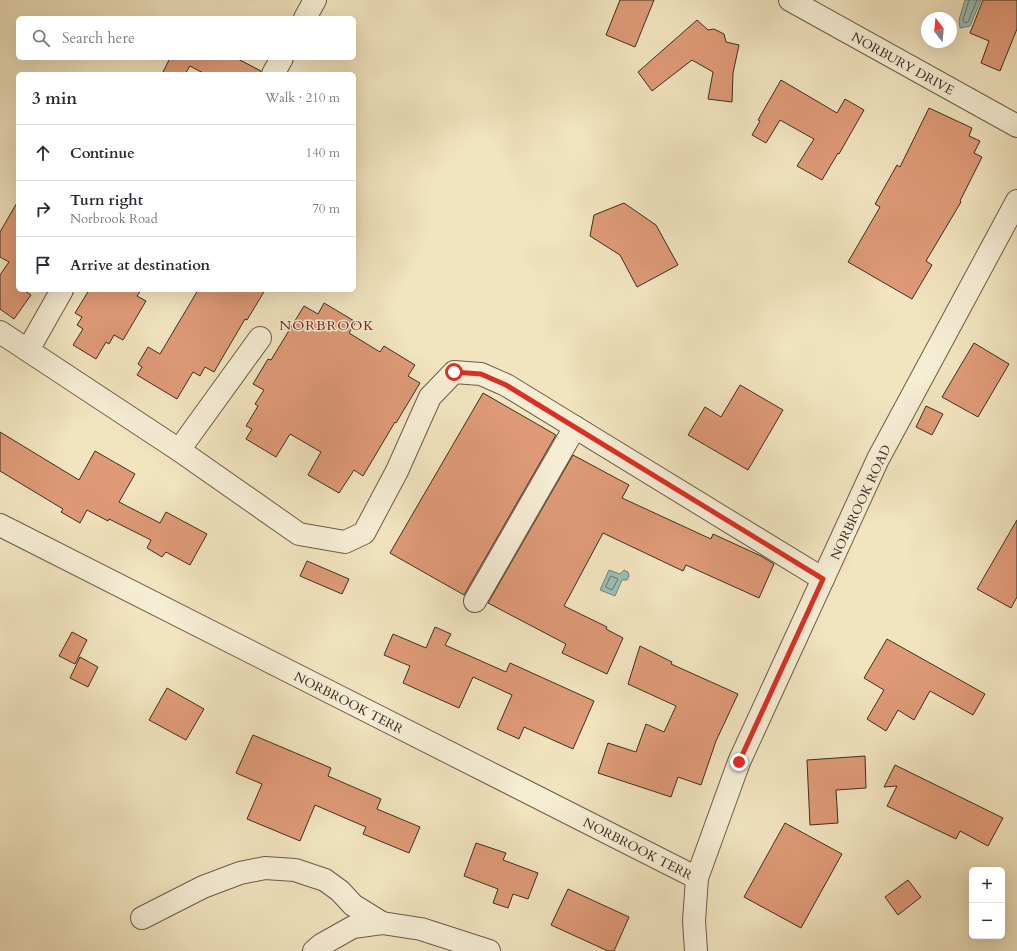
<!DOCTYPE html>
<meta charset="utf-8">
<style>
:root{--surface:#fff;--page:#f7f7f7;--text:#2b2b33;--muted:#7c7c81;--line:#e1e1e2}
body{margin:0;font-family:Cardo,serif;background:var(--page);color:var(--text)}
.controls{position:absolute;right:12px;bottom:12px;display:grid;overflow:hidden;border-radius:6px;box-shadow:0 4px 16px #0002}
.controls button{width:36px;height:36px;display:grid;place-items:center;padding:0;border:0;border-bottom:1px solid var(--line);background:var(--surface);color:var(--text);font:20px sans-serif}
.compass{position:absolute;left:921px;top:12px;width:36px;height:36px;border-radius:50%;background:var(--surface);box-shadow:0 4px 16px #0002;rotate:344deg}
.stop{position:absolute;width:12px;height:12px;margin:-9px;border:3px solid #d93025;border-radius:50%;background:#fff}
.stop.end{background:#d93025;border-color:#fff;box-shadow:0 1px 4px #0008}
.list{margin:0;padding:0;list-style:none}
h2{display:flex;justify-content:space-between;align-items:center;height:52px;margin:0;padding:0 16px;font-size:17px}
h2 small{font-size:13px;font-weight:400;color:var(--muted)}
.list li{display:grid;grid-template-columns:26px 1fr auto;gap:12px;align-items:center;box-sizing:border-box;height:56px;padding:0 16px;border-top:1px solid var(--line)}
.list b{display:block;font-size:15px;white-space:nowrap}
.list p{margin:0;font-size:13px;white-space:nowrap;color:var(--muted)}
.list em{font-size:13px;font-style:normal;color:var(--muted)}
.icon{flex:none;width:22px;height:22px;fill:none;stroke:currentColor;stroke-width:2;stroke-linecap:round;stroke-linejoin:round}
.map{position:relative;flex:none;width:1017px;height:951px;overflow:hidden}
.search{position:absolute;background:var(--surface);box-shadow:0 4px 16px #0002;left:16px;top:16px;width:340px;height:44px;display:flex;align-items:center;gap:10px;box-sizing:border-box;padding:0 14px;border-radius:6px;color:var(--muted);font-size:15px}
.panel{position:absolute;background:var(--surface);box-shadow:0 4px 16px #0002;left:16px;top:72px;width:340px;height:220px;border-radius:6px}
.map>svg:first-child{display:block}
.water{fill:#9bbeb6;stroke:#76847a}
.lines{fill:none;stroke-linecap:round;stroke-linejoin:round}
.shore{stroke:#6c766c;stroke-width:1}
.building{fill:#de9a77;stroke:#3e2e21}
.minor-casing{stroke:#6b5c48;stroke-width:24}
.minor{stroke:#f6edd5;stroke-width:22}
.route{stroke:#d93025;stroke-width:5}
.labels{text-anchor:middle;stroke-width:3;stroke-linejoin:round;paint-order:stroke}
.street-label{font-size:13px;fill:#3e2e21;stroke:#f6edd5}
.neighbourhood-label{font-size:14px;letter-spacing:1px;fill:#7a1f14;stroke:#f6edd5}
</style>
<div class="map">
<svg width="1017" height="951" viewBox="0 0 1017 951">
<rect width="100%" height="100%" fill="#f1e4bf"/>
<filter id="stains"><feTurbulence type="fractalNoise" baseFrequency=".005" numOctaves="4"/><feColorMatrix values="0 0 0 0 .2 0 0 0 0 .09 0 0 0 0 .02 0 0 0 .5 -.17"/></filter>
<radialGradient id="worn" r=".72"><stop offset=".6" stop-color="#630" stop-opacity="0"/><stop offset="1" stop-color="#630" stop-opacity=".3"/></radialGradient>
<!-- water -->
<g class="water">
<path d="M 965,0 L 981,0 L 970,26 L 960,28 L 959,20 Z"/>
<path d="M 609,570 L 620,574 L 624,570 L 628,572 L 629,576 L 627,580 L 622,580 L 615,596 L 600,590 Z"/>
</g>
<g class="lines">
<!-- shore -->
<g class="shore">
<path d="M 969,0 L 963,20 L 965,23 L 968,22 L 977,0"/>
<path d="M 611,576 L 618,579 L 612,590 L 606,587 Z"/>
</g>
</g>
<!-- building -->
<g class="building">
<path d="M 620,0 L 654,0 L 635,47 L 606,35 Z"/>
<path d="M 983,0 L 1017,0 L 1017,29 L 1000,71 L 981,63 L 989,41 L 970,33 Z"/>
<path d="M 697,20 L 708,30 L 714,29 L 724,34 L 726,42 L 739,45 L 733,73 L 732,102 L 708,99 L 713,72 L 692,60 L 652,91 L 638,72 Z"/>
<path d="M 170,58 L 236,58 L 261,71 L 261,74 L 205,74 L 190,66 L 185,74 L 162,74 Z"/>
<path d="M 781,80 L 837,113 L 845,99 L 864,110 L 839,154 L 838,153 L 822,180 L 797,166 L 814,139 L 780,120 L 766,143 L 752,135 L 760,121 L 758,120 Z"/>
<path d="M 929,108 L 972,128 L 969,136 L 980,141 L 974,153 L 982,157 L 960,201 L 961,202 L 926,261 L 932,265 L 912,299 L 848,262 L 880,207 L 875,204 L 897,165 L 900,167 Z"/>
<path d="M 18,201 L 18,290 L 24,290 L 31,295 L 14,319 L 0,309 L 0,275 L 9,262 L 0,257 L 0,232 Z"/>
<path d="M 624,203 L 656,225 L 678,265 L 637,287 L 620,255 L 590,236 L 594,215 Z"/>
<path d="M 89,290 L 141,290 L 137,296 L 146,301 L 123,340 L 114,335 L 109,344 L 106,342 L 96,359 L 73,345 L 83,329 L 77,325 L 82,317 L 75,313 Z"/>
<path d="M 198,290 L 265,290 L 247,320 L 245,319 L 214,372 L 205,367 L 200,376 L 193,372 L 177,399 L 137,375 L 142,367 L 138,364 L 148,347 L 160,354 Z"/>
<path d="M 324,303 L 356,322 L 349,333 L 380,352 L 384,346 L 415,365 L 408,376 L 420,383 L 396,423 L 395,422 L 363,476 L 354,470 L 339,493 L 308,475 L 321,452 L 290,434 L 276,457 L 246,439 L 252,429 L 246,426 L 258,406 L 255,404 L 264,390 L 253,384 L 268,359 L 271,360 L 304,306 L 318,314 Z"/>
<path d="M 974,343 L 1009,364 L 978,417 L 942,397 Z"/>
<path d="M 740,385 L 783,410 L 748,470 L 688,435 L 705,407 L 721,417 Z"/>
<path d="M 483,393 L 556,435 L 464,595 L 390,553 Z"/>
<path d="M 926,406 L 943,414 L 932,435 L 916,427 Z"/>
<path d="M 0,432 L 79,480 L 95,451 L 135,474 L 119,502 L 160,523 L 166,512 L 207,534 L 190,565 L 166,552 L 162,557 L 147,548 L 151,540 L 109,519 L 108,521 L 87,510 L 80,523 L 61,512 L 63,509 L 0,471 Z"/>
<path d="M 573,455 L 629,485 L 622,498 L 711,539 L 713,534 L 761,556 L 774,564 L 759,598 L 686,565 L 683,571 L 603,533 L 564,606 L 607,627 L 606,629 L 623,638 L 607,674 L 562,653 L 566,644 L 488,603 Z"/>
<path d="M 1017,520 L 1017,597 L 1011,608 L 977,589 Z"/>
<path d="M 307,561 L 349,579 L 342,594 L 300,576 Z"/>
<path d="M 435,627 L 451,634 L 445,645 L 506,672 L 510,663 L 594,701 L 573,749 L 524,727 L 519,739 L 497,729 L 512,695 L 473,677 L 459,708 L 403,683 L 410,666 L 384,655 L 393,634 L 426,648 Z"/>
<path d="M 72,632 L 87,640 L 75,664 L 59,656 Z"/>
<path d="M 887,639 L 985,694 L 973,715 L 930,691 L 914,720 L 898,710 L 886,731 L 867,719 L 884,690 L 864,678 Z"/>
<path d="M 640,646 L 672,662 L 671,664 L 738,694 L 716,741 L 701,785 L 678,777 L 671,797 L 598,773 L 608,743 L 636,752 L 646,724 L 664,732 L 676,706 L 628,684 Z"/>
<path d="M 80,657 L 98,667 L 88,687 L 70,678 Z"/>
<path d="M 167,688 L 204,709 L 186,740 L 149,720 Z"/>
<path d="M 253,735 L 331,768 L 328,776 L 381,799 L 377,809 L 420,827 L 409,853 L 363,834 L 366,827 L 315,805 L 300,841 L 247,819 L 262,784 L 236,773 Z"/>
<path d="M 865,756 L 866,788 L 836,790 L 838,823 L 810,825 L 807,760 Z"/>
<path d="M 895,765 L 1003,818 L 988,846 L 960,831 L 956,839 L 887,806 L 897,786 L 884,787 Z"/>
<path d="M 785,823 L 842,854 L 801,928 L 744,897 Z"/>
<path d="M 476,843 L 506,853 L 503,860 L 538,873 L 528,899 L 513,894 L 508,908 L 493,903 L 498,889 L 464,876 Z"/>
<path d="M 908,880 L 921,897 L 898,915 L 885,897 Z"/>
<path d="M 568,889 L 629,917 L 614,951 L 608,951 L 551,925 Z"/>
</g>
<g class="lines">
<defs>
<g id="minor">
<path d="M 790,0 L 1017,126"/>
<path d="M 305,18 L 315,0"/>
<path d="M 273,74 L 282,58"/>
<path d="M 0,332 L 179,450 L 299,534 L 345,542 L 364,533 L 397,471 L 430,397 L 454,372 L 481,374 L 506,385 L 823,579"/>
<path d="M 28,350 L 62,290"/>
<path d="M 179,450 L 260,338"/>
<path d="M 0,525 L 697,878"/>
<path d="M 475,601 L 575,427"/>
<path d="M 142,918 L 203,887 L 240,873 L 265,868 L 295,870 L 325,880 L 340,891 L 353,905 L 382,923"/>
<path d="M 314,951 L 321,945 L 353,927 L 382,923 L 421,929 L 489,951"/>
<path d="M 696,951 L 694,921 L 697,878 L 739,762 L 878,459 L 1017,201"/>
</g>
</defs>
<!-- minor casing -->
<use href="#minor" class="minor-casing"/>
<!-- minor -->
<use href="#minor" class="minor"/>
</g>
<g class="lines">
<!-- route -->
<path class="route" d="M 454,372 L 481,374 L 506,385 L 823,579 L 739,762"/>
</g>
<g class="labels">
<!-- street labels -->
<g class="street-label">
<text transform="translate(903 63) rotate(29)" y="5">NORBURY DRIVE</text>
<text transform="translate(860 502) rotate(-65)" y="5">NORBROOK ROAD</text>
<text transform="translate(349 702) rotate(27)" y="5">NORBROOK TERR</text>
<text transform="translate(638 848) rotate(27)" y="5">NORBROOK TERR</text>
</g>
<!-- neighbourhood labels -->
<g class="neighbourhood-label">
<text x="327" y="330">NORBROOK</text>
</g>
</g>
<rect width="100%" height="100%" filter="url(#stains)"/>
<rect width="100%" height="100%" fill="url(#worn)"/>
</svg>
<div class="controls">
<button>+</button>
<button>−</button>
</div>
<svg class="compass" viewBox="-18 -18 36 36"><path d="M0-13l5 13h-10z" fill="#e53935"/><path d="M0 13l5-13h-10z" fill="#7c7c81"/></svg>
<div class="stop" style="left:454px;top:372px"></div>
<div class="stop end" style="left:739px;top:762px"></div>
<div class="search"><svg class="icon" aria-label="search" viewBox="0 0 24 24"><circle cx="10" cy="10" r="6"/><path d="M15 15l6 6"/></svg>Search here</div>
<section class="panel">
<h2>3 min<small>Walk · 210 m</small></h2>
<ul class="list">
<li><svg class="icon" aria-label="ahead" viewBox="0 0 24 24"><path d="M12 20V5M6 11l6-6 6 6"/></svg><div><b>Continue</b></div><em>140 m</em></li>
<li><svg class="icon" aria-label="right" viewBox="0 0 24 24"><path d="M7 20v-9h11M14 6l5 5-5 5"/></svg><div><b>Turn right</b><p>Norbrook Road</p></div><em>70 m</em></li>
<li><svg class="icon" aria-label="arrive" viewBox="0 0 24 24"><path d="M6 21V4h12l-3 4 3 4H6"/></svg><div><b>Arrive at destination</b></div></li>
</ul>
</section>
</div>
